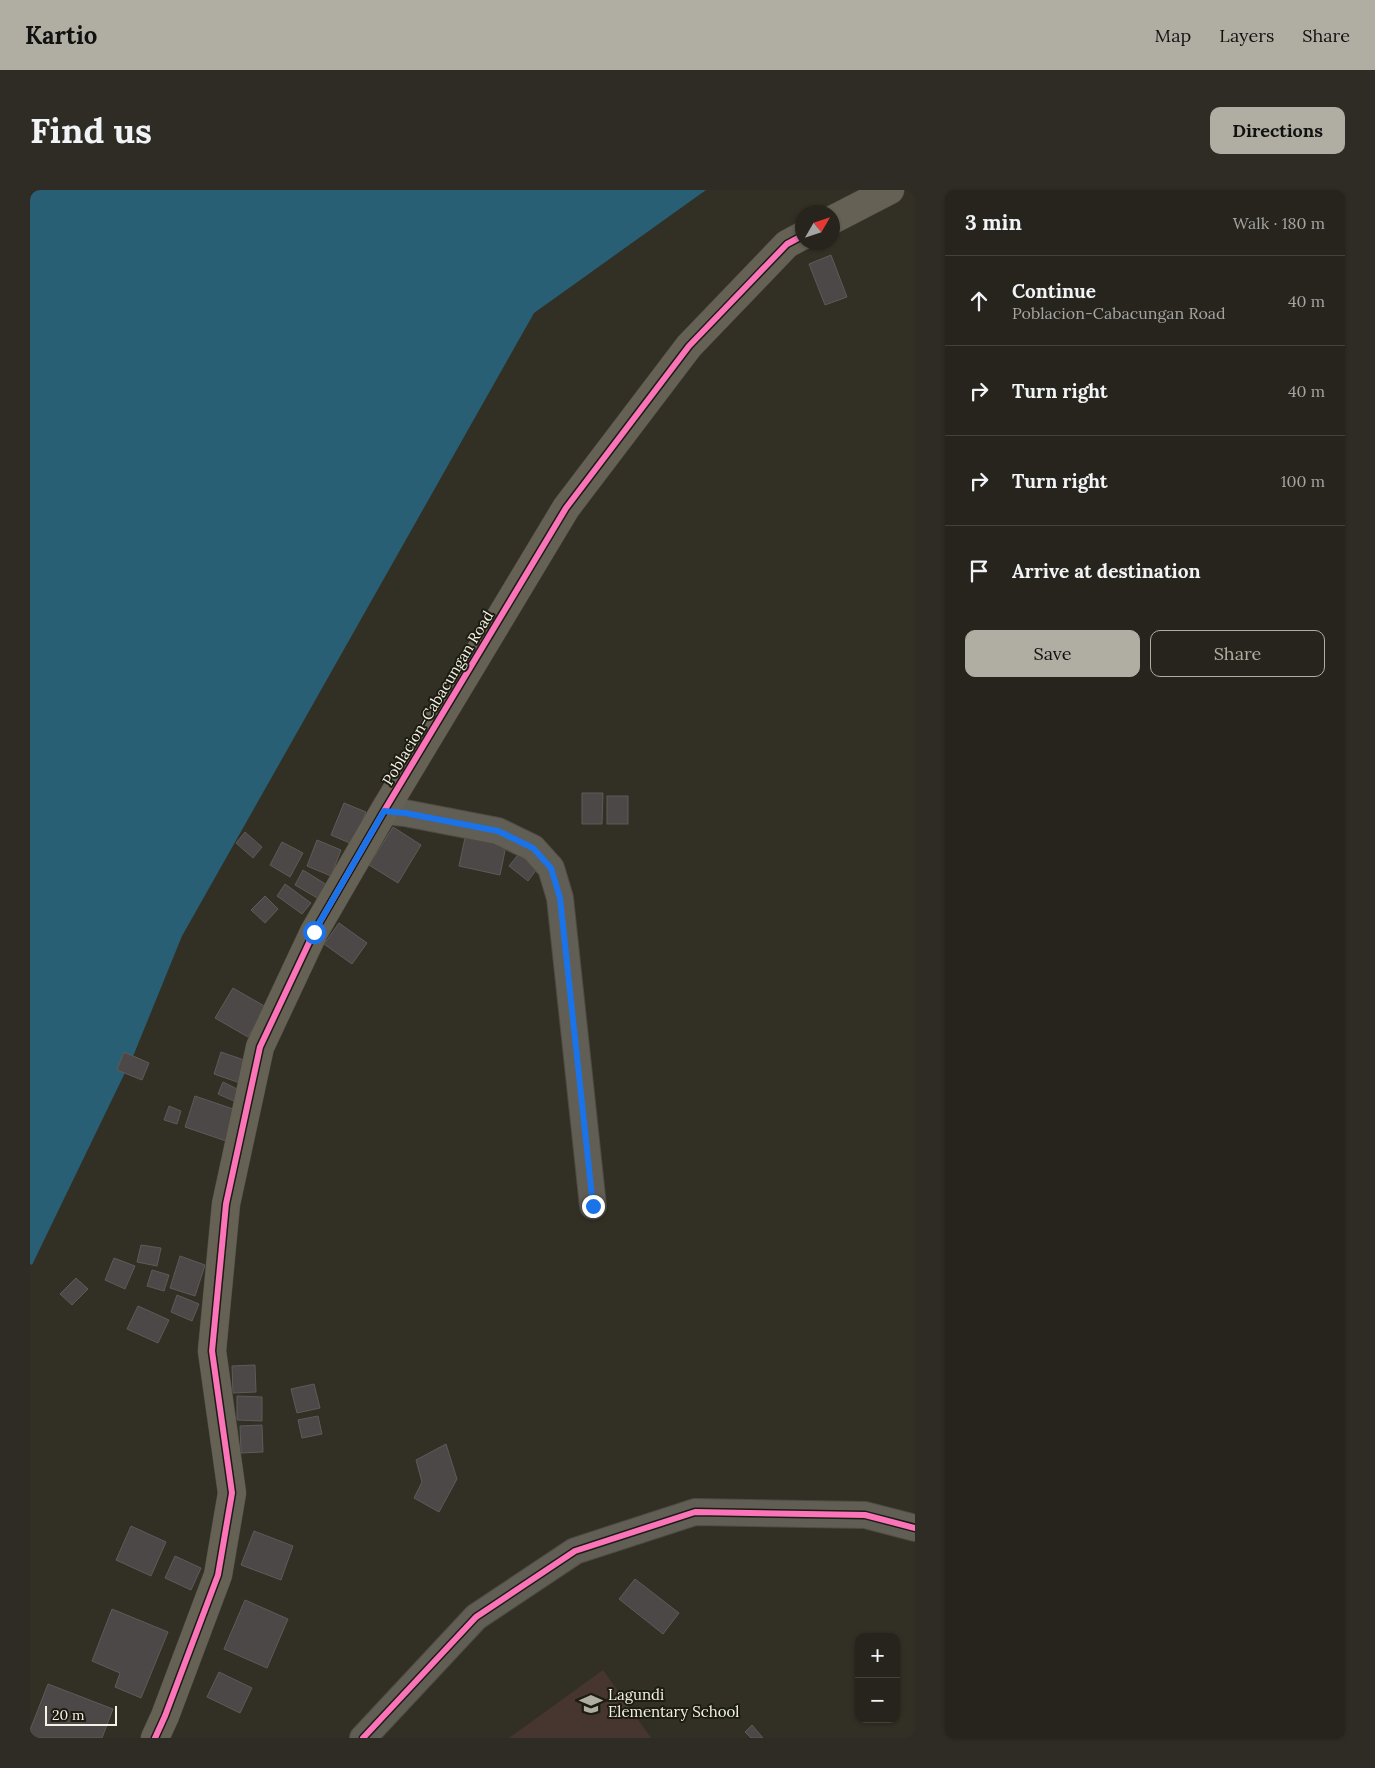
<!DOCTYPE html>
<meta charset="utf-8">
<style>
:root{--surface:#26241c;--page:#2e2c25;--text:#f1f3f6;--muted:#a4a4a3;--line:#42413b;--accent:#b0aea2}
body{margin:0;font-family:Lora,serif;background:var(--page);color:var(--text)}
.controls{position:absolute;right:15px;bottom:15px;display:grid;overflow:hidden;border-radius:10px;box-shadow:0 1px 4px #0004}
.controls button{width:45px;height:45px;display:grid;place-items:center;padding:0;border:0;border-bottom:1px solid var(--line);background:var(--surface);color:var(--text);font:25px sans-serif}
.compass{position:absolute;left:765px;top:15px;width:45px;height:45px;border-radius:50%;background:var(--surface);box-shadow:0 1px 4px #0004;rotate:51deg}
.scale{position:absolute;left:15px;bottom:12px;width:72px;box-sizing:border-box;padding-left:5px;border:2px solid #f4f2e5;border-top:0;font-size:14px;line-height:18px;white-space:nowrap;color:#f4f2e5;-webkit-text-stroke:4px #1d1c12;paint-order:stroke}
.stop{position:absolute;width:15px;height:15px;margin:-11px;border:4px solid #1a73e8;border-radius:50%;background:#fff}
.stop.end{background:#1a73e8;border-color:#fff;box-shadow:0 1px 5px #0008}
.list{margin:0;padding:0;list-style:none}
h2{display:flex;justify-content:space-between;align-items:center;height:65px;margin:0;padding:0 20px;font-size:21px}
h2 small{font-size:16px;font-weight:400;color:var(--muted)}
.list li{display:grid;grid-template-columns:32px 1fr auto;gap:15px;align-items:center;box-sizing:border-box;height:90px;padding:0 20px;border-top:1px solid var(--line)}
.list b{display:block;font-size:19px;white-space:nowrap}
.list p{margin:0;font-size:16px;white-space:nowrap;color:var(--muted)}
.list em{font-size:16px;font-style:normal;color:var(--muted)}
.actions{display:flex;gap:10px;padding:15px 20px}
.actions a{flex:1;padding:11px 0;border:1px solid var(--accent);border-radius:10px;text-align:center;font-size:18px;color:var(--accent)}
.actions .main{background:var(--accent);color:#111}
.icon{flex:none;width:28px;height:28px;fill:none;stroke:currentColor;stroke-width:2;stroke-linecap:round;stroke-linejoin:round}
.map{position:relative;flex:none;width:885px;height:1548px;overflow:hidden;border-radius:10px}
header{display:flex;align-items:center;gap:30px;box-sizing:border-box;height:70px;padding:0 25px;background:var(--accent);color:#111}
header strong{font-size:24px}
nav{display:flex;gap:28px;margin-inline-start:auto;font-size:18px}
.intro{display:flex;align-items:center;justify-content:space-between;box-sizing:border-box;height:120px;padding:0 30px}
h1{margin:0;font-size:35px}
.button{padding:12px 22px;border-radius:10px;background:var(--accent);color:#111;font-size:18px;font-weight:700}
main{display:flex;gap:30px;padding:0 30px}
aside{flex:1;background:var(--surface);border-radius:10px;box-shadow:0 1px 4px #0004}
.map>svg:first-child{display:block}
.education{fill:#47352f}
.water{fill:#285f74}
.building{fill:#4c4847;stroke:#5d5a59}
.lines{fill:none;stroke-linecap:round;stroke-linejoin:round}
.street-casing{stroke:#4e4c42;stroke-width:28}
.secondary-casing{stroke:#4e4c42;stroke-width:29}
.street{stroke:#605e55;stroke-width:26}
.secondary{stroke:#656155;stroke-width:28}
.cycleway-casing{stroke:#1d1c12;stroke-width:9}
.cycleway{stroke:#fb73b8;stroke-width:6}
.route{stroke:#1a73e8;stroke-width:6}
.labels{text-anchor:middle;stroke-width:4;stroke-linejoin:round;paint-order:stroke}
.street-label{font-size:15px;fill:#f4f2e5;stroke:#1d1c12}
.poi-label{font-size:15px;fill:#f4f2e5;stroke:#1d1c12;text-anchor:start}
</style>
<header>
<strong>Kartio</strong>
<nav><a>Map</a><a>Layers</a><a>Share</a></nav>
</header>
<div class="intro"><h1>Find us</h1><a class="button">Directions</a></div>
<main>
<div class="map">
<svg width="885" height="1548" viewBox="0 0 885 1548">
<rect width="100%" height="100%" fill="#323025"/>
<!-- education -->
<path class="education" d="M 573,1480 L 621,1548 L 479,1548 Z"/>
<!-- water -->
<path class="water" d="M 0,0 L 676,0 L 504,123 L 152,746 L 104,864 L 2,1075 L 0,1074 Z"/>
<!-- building -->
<g class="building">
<path d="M 801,65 L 817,107 L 795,115 L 779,74 Z"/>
<path d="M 552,603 L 573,603 L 572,634 L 552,634 Z"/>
<rect x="577" y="606" width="21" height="28"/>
<path d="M 314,613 L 336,622 L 322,654 L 301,645 Z"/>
<path d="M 363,637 L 391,655 L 368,693 L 339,675 Z"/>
<path d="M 215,642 L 232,657 L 223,668 L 206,653 Z"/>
<path d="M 436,643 L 477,651 L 470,685 L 429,676 Z"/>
<path d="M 287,650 L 311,660 L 301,686 L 277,676 Z"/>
<path d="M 252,652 L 273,663 L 260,687 L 240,675 Z"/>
<path d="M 491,661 L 510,675 L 498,691 L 479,676 Z"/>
<path d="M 273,680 L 297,695 L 289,709 L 265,695 Z"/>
<path d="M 255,694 L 281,713 L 272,724 L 247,706 Z"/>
<path d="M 235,706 L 248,719 L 235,733 L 221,720 Z"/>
<path d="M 309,733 L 337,753 L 322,774 L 294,754 Z"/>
<path d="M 203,798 L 236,817 L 218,847 L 185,828 Z"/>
<path d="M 94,862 L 119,873 L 112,890 L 87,880 Z"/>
<path d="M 191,862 L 217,871 L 210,893 L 184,884 Z"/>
<path d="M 193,892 L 209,900 L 204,911 L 188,904 Z"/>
<path d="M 165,906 L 209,921 L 199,952 L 155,937 Z"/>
<path d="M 139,916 L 151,921 L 147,934 L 134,930 Z"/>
<path d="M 111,1055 L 131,1058 L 127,1076 L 107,1072 Z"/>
<path d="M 150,1066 L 175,1075 L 165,1106 L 140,1098 Z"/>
<path d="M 84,1068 L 105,1076 L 95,1099 L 75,1090 Z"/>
<path d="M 122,1080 L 139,1085 L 134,1101 L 117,1096 Z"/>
<path d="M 46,1088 L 58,1099 L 42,1115 L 30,1104 Z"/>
<path d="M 147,1105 L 169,1114 L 162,1131 L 141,1122 Z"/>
<path d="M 108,1116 L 139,1130 L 128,1153 L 97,1139 Z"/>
<path d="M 225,1175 L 226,1202 L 203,1203 L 202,1176 Z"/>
<path d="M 284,1194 L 290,1218 L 267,1223 L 261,1199 Z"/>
<path d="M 207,1206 L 232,1207 L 232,1231 L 207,1230 Z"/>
<path d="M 288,1226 L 292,1244 L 272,1248 L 268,1230 Z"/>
<path d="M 232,1235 L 233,1262 L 211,1263 L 210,1236 Z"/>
<path d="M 416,1254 L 427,1289 L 409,1322 L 384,1308 L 392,1292 L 386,1270 Z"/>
<path d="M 101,1336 L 136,1352 L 121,1386 L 86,1370 Z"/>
<path d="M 224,1341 L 263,1356 L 251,1390 L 211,1375 Z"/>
<path d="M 145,1366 L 171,1378 L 161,1400 L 135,1388 Z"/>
<path d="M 605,1389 L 649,1423 L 633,1444 L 589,1409 Z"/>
<path d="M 215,1410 L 258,1429 L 237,1478 L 194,1459 Z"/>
<path d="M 82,1419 L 138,1442 L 111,1508 L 85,1497 L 90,1483 L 62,1471 Z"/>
<path d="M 189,1482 L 222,1498 L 210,1523 L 177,1507 Z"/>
<path d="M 18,1494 L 83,1519 L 72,1548 L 0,1548 L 0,1540 Z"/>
<path d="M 722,1535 L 733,1548 L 721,1548 L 715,1542 Z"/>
</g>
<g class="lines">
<defs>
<g id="street">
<path d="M 354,621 L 375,623 L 468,641 L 503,658 L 521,678 L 530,708 L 563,1016"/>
<path d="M 333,1548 L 446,1427 L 545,1361 L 665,1322 L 835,1325 L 885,1338"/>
</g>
<g id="secondary">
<path d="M 802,30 L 860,0"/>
<path d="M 125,1548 L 135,1526 L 188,1385 L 202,1303 L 182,1161 L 196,1014 L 230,857 L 284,742 L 354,621 L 536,318 L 659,156 L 757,54 L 772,46"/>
</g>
</defs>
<!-- street casing -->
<use href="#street" class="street-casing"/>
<!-- secondary casing -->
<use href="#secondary" class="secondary-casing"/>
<!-- street -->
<use href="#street" class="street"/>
<!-- secondary -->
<use href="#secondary" class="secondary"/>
<defs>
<g id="cycleway">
<path d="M 125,1548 L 135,1526 L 188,1385 L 202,1303 L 182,1161 L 196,1014 L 230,857 L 284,742 L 354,621 L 536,318 L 659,156 L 757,54 L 772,46"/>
<path d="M 333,1548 L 446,1427 L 545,1361 L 665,1322 L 835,1325 L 885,1338"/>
</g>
</defs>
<!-- cycleway casing -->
<use href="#cycleway" class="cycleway-casing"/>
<!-- cycleway -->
<use href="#cycleway" class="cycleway"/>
</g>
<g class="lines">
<!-- route -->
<path class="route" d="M 284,742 L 354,621 L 375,623 L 468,641 L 503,658 L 521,678 L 530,708 L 563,1016"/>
</g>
<!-- icons -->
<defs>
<symbol id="school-bare" viewBox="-9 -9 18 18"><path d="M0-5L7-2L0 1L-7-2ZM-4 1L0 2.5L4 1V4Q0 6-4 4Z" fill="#b0aea2" stroke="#1d1c12" stroke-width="2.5" paint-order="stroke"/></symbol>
</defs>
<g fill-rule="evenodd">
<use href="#school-bare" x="545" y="1498" width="32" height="32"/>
</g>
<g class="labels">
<!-- street labels -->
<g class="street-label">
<text transform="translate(408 508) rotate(-59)" y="5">Poblacion-Cabacungan Road</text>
</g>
<!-- poi labels -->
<g class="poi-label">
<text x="578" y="1510">Lagundi<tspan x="578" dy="17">Elementary School</tspan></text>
</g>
</g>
</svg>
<div class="controls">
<button>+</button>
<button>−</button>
</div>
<svg class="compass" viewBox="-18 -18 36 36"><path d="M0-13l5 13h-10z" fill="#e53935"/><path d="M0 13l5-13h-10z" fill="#a4a4a3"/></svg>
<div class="scale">20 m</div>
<div class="stop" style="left:284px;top:742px"></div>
<div class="stop end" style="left:563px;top:1016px"></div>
</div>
<aside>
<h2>3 min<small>Walk · 180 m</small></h2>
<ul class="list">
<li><svg class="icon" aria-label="ahead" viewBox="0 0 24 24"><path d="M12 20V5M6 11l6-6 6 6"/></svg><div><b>Continue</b><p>Poblacion-Cabacungan Road</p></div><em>40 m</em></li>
<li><svg class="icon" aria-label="right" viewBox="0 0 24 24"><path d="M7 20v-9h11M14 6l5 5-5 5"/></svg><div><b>Turn right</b></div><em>40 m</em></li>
<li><svg class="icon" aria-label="right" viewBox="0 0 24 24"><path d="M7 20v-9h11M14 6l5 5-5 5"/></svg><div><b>Turn right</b></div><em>100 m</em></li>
<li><svg class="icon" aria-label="arrive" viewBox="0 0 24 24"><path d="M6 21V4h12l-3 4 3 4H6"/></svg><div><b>Arrive at destination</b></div></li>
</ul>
<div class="actions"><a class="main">Save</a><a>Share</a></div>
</aside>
</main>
